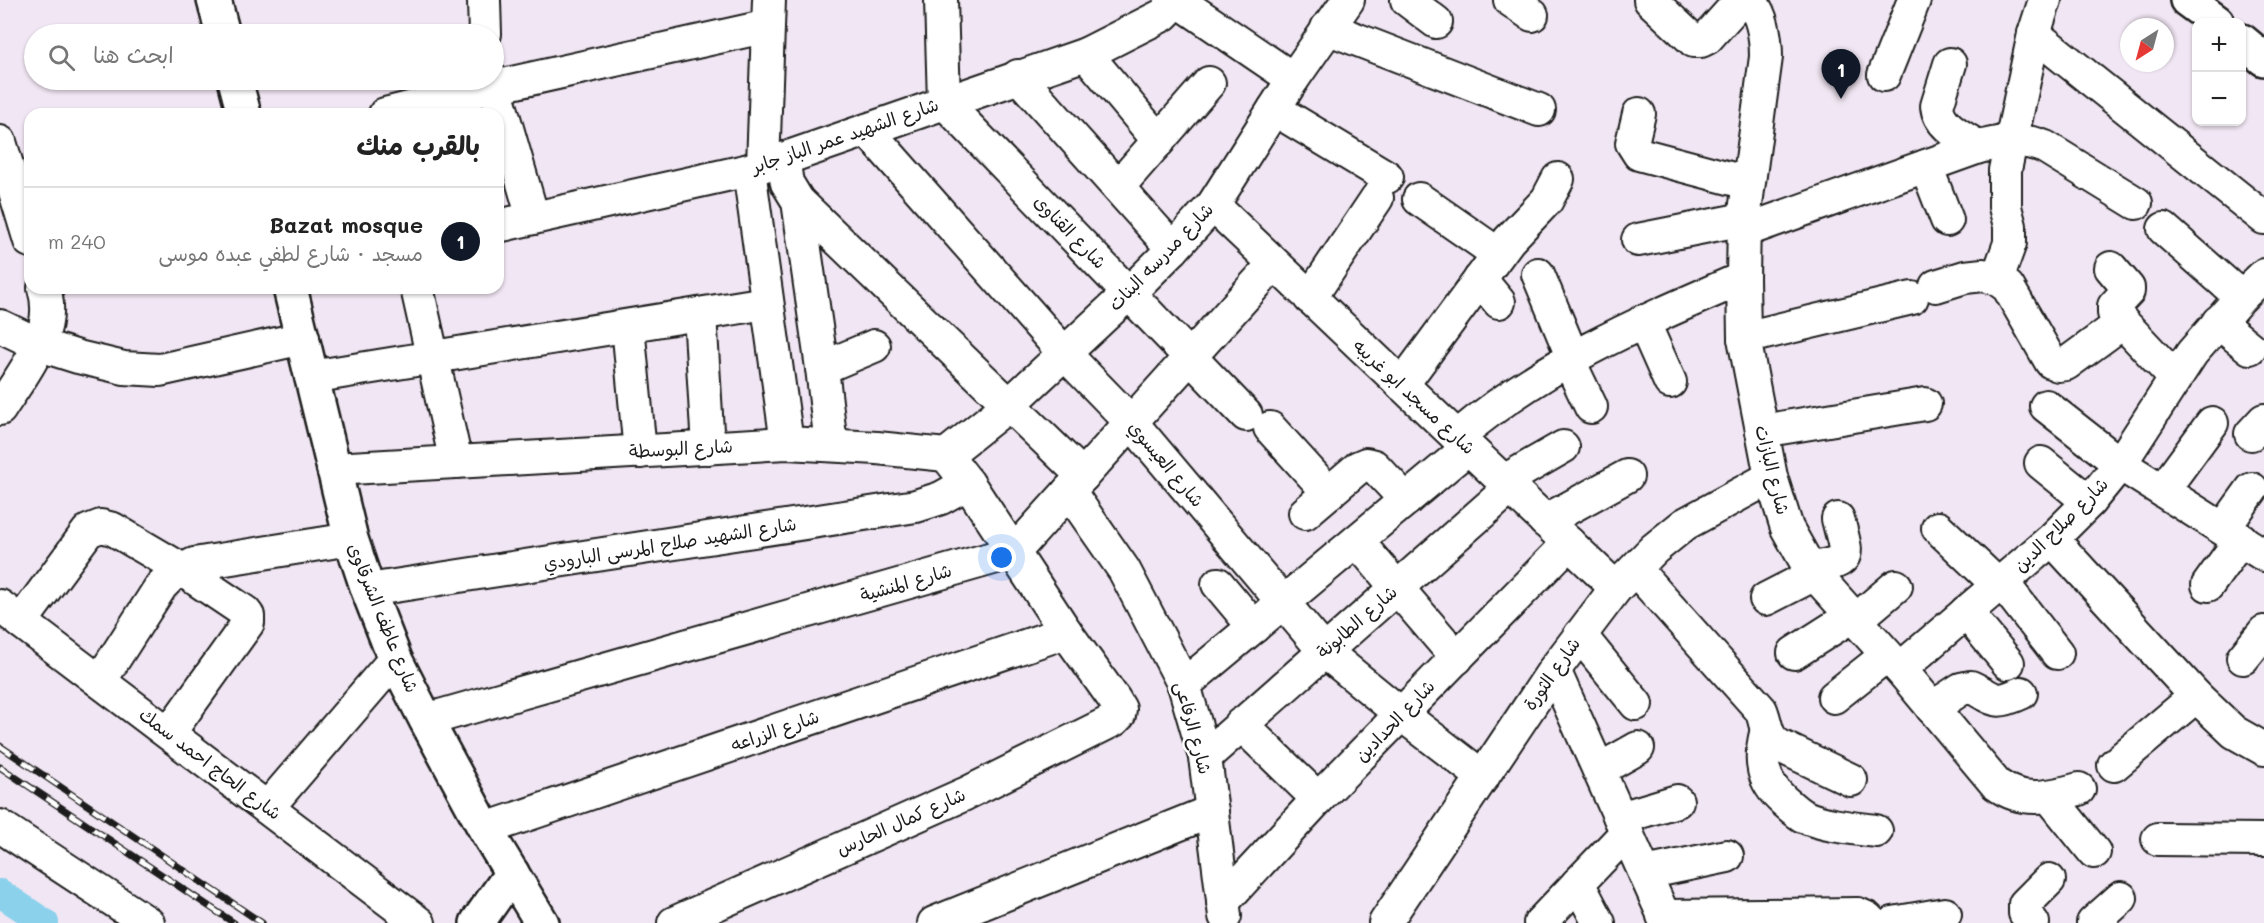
<!DOCTYPE html>
<html lang="ar">
<meta charset="utf-8">
<style>
:root{--surface:#fff;--page:#f6f6f6;--text:#222;--muted:#767676;--line:#e0e0e0;--accent:#111827}
body{margin:0;font-family:Mali,"Playpen Sans Arabic",sans-serif;background:var(--page);color:var(--text);direction:rtl}
.controls{position:absolute;right:18px;top:18px;display:grid;overflow:hidden;border-radius:12px;box-shadow:0 2px 4px #0004}
.controls button{width:54px;height:54px;display:grid;place-items:center;padding:0;border:0;border-bottom:2px solid var(--line);background:var(--surface);color:var(--text);font:30px sans-serif}
.compass{position:absolute;left:2120px;top:18px;width:54px;height:54px;border-radius:50%;background:var(--surface);box-shadow:0 2px 4px #0004;rotate:216deg}
.you{position:absolute;left:1002px;top:558px;width:21px;height:21px;margin:-15px;border:4px solid #fff;border-radius:50%;background:#1a73e8;box-shadow:0 0 0 9px #1a73e833}
.badge{display:grid;place-items:center;width:39px;height:39px;border-radius:50%;background:var(--accent);color:#fff;font-size:20px;font-weight:700}
.pin{position:absolute;translate:-50% -50px;filter:drop-shadow(0 2px 3px #0008)}
.pin::after{content:'';position:absolute;top:32px;width:21px;height:18px;background:inherit;clip-path:polygon(0 0,100% 0,50% 100%)}
.list{margin:0;padding:0;list-style:none}
h2{display:flex;justify-content:space-between;align-items:center;height:78px;margin:0;padding:0 24px;font-size:26px}
h2 small{font-size:20px;font-weight:400;color:var(--muted)}
.list li{display:grid;grid-template-columns:39px 1fr auto;gap:18px;align-items:center;box-sizing:border-box;height:108px;padding:0 24px;border-top:2px solid var(--line)}
.list b{display:block;font-size:22px;white-space:nowrap}
.list p{margin:0;font-size:20px;white-space:nowrap;color:var(--muted)}
.list em{font-size:20px;font-style:normal;color:var(--muted)}
.icon{flex:none;width:33px;height:33px;fill:none;stroke:currentColor;stroke-width:2;stroke-linecap:round;stroke-linejoin:round}
.map{position:relative;flex:none;width:2264px;height:923px;overflow:hidden;direction:ltr}
.search{position:absolute;background:var(--surface);box-shadow:0 2px 4px #0004;left:24px;top:24px;width:480px;height:66px;display:flex;align-items:center;gap:15px;box-sizing:border-box;padding:0 21px;border-radius:33px;color:var(--muted);font-size:22px}
.panel{position:absolute;background:var(--surface);box-shadow:0 2px 4px #0004;left:24px;top:108px;width:480px;height:186px;border-radius:18px;direction:rtl}
.map>svg:first-child{display:block}
.lines{fill:none;stroke-linecap:round;stroke-linejoin:round}
.canal{stroke:#8bd1ec;stroke-width:28}
.street-casing{stroke:#1c1c1c;stroke-width:36}
.secondary-casing{stroke:#1c1c1c;stroke-width:38}
.street{stroke:#fff;stroke-width:32}
.secondary{stroke:#fff;stroke-width:33}
.rail-casing{stroke:#1c1c1c;stroke-width:7}
.rail{stroke:#fff;stroke-width:4.5;stroke-dasharray:14;stroke-linecap:butt}
.labels{text-anchor:middle;stroke-width:5;stroke-linejoin:round;paint-order:stroke}
.street-label{font-size:18px;fill:#1c1c1c;stroke:#fff}
</style>
<div class="map">
<svg width="2264" height="923" viewBox="0 0 2264 923">
<rect width="100%" height="100%" fill="#f1e6f3"/>
<filter id="ink" filterUnits="userSpaceOnUse"><feTurbulence type="fractalNoise" baseFrequency=".0167" numOctaves="2"/><feDisplacementMap in="SourceGraphic" scale="12" xChannelSelector="R" yChannelSelector="G"/><feConvolveMatrix kernelMatrix="1 2 1 2 8 2 1 2 1" color-interpolation-filters="sRGB"/></filter>
<g filter="url(#ink)">
<g class="lines">
<!-- canal -->
<path class="canal" d="M 0,893 L 45,923"/>
<defs>
<g id="street">
<path d="M 941,0 L 944,102 L 1246,415"/>
<path d="M 1177,0 L 1293,79"/>
<path d="M 1407,0 L 1436,22"/>
<path d="M 1510,0 L 1532,15"/>
<path d="M 1650,0 L 1694,41 L 1701,41 L 1707,38 L 1741,0"/>
<path d="M 1750,0 C 1763,16 1766,36 1766,57 L 1744,219 L 1743,278 L 1744,338 L 1771,477 L 1787,528 L 1810,569 L 1900,669 L 1996,784 C 2023,804 2049,797 2079,789"/>
<path d="M 484,1 L 485,34"/>
<path d="M 1327,28 L 1539,110"/>
<path d="M 2034,34 L 2264,218"/>
<path d="M 1086,54 L 1159,141"/>
<path d="M 1950,64 L 1937,106 C 1939,127 1963,137 1979,147"/>
<path d="M 1884,75 L 1914,0"/>
<path d="M 1018,76 L 1173,249"/>
<path d="M 493,80 L 533,218"/>
<path d="M 1274,109 L 1387,177"/>
<path d="M 385,114 L 494,87 L 768,26"/>
<path d="M 1639,114 L 1632,143 L 1639,154 L 1748,183"/>
<path d="M 867,130 L 1064,353 L 1131,422 L 1324,651 L 1401,714 L 1483,777"/>
<path d="M 0,142 L 30,241"/>
<path d="M 783,159 L 787,183 L 798,201 L 1083,476"/>
<path d="M 763,165 L 769,0"/>
<path d="M 1926,166 L 1947,220"/>
<path d="M 749,170 L 787,443"/>
<path d="M 1118,187 L 1209,83"/>
<path d="M 1419,199 L 1498,254"/>
<path d="M 798,201 L 822,368 L 831,445"/>
<path d="M 1213,205 L 1616,588"/>
<path d="M 498,226 L 749,170 L 783,159 L 1086,54 L 1163,15 L 1170,8 L 1171,0"/>
<path d="M 2164,229 L 2241,297"/>
<path d="M 1744,231 L 1979,147 C 2005,141 2019,137 2045,147 L 2136,203"/>
<path d="M 1638,240 L 1744,219"/>
<path d="M 2111,268 L 2128,288 L 2128,291 L 2114,306 L 2114,313 L 2174,377"/>
<path d="M 1538,274 L 1572,356"/>
<path d="M 1480,279 L 1499,302"/>
<path d="M 1997,279 L 2010,243 L 2010,226 L 2005,207 L 2005,170 L 2034,34 L 2045,0"/>
<path d="M 1936,286 L 1965,277 L 1983,275 L 1997,279 L 2008,287 L 2051,362 L 2058,365 L 2066,364 L 2122,323"/>
<path d="M 417,288 L 456,462"/>
<path d="M 1310,298 L 1377,198"/>
<path d="M 700,314 L 708,448"/>
<path d="M 1643,321 L 1670,382"/>
<path d="M 2218,322 L 2250,348"/>
<path d="M 0,326 L 40,345 L 78,357 L 124,368 L 160,370 L 303,338"/>
<path d="M 628,326 L 640,452"/>
<path d="M 1744,338 L 1912,298"/>
<path d="M 1568,359 L 1591,407"/>
<path d="M 822,368 L 874,346"/>
<path d="M 311,377 L 766,303"/>
<path d="M 1402,385 L 1509,240 L 1547,200 L 1558,179"/>
<path d="M 2046,406 L 2120,464 L 2264,555"/>
<path d="M 0,409 C 23,372 58,334 44,288"/>
<path d="M 1270,428 L 1329,493"/>
<path d="M 1762,431 L 1925,404"/>
<path d="M 2251,434 L 2264,420"/>
<path d="M 1457,437 C 1544,363 1639,323 1743,278"/>
<path d="M 2041,463 L 2089,502"/>
<path d="M 333,469 L 787,443 L 877,448 L 946,455 L 1010,404 L 1129,293 L 1173,249 L 1213,205 L 1293,79 L 1348,0"/>
<path d="M 1504,481 L 1563,447"/>
<path d="M 2163,490 L 2212,423"/>
<path d="M 1069,491 L 1124,570 L 1184,685 L 1205,757 L 1225,916"/>
<path d="M 1305,513 L 1359,467 L 1366,464 L 1374,466 L 1406,500"/>
<path d="M 1545,521 L 1627,476"/>
<path d="M 1938,528 L 1998,585"/>
<path d="M 2224,528 L 2252,489"/>
<path d="M 2052,539 L 2196,696 L 2234,732 L 2264,749"/>
<path d="M 1357,541 L 1457,658"/>
<path d="M 1635,569 L 1761,710 C 1767,724 1765,738 1780,746 L 1851,780"/>
<path d="M 1810,569 C 1853,560 1848,559 1838,519"/>
<path d="M 2002,582 L 2057,653"/>
<path d="M 1218,584 L 1254,627"/>
<path d="M 2208,585 L 2241,539"/>
<path d="M 368,590 L 916,506 L 941,498 L 968,483"/>
<path d="M 1766,599 L 1815,574"/>
<path d="M 0,606 L 419,923"/>
<path d="M 1966,612 L 2008,663"/>
<path d="M 1856,620 L 1896,586"/>
<path d="M 21,622 L 88,531 L 101,526 L 113,529 L 181,569 L 245,612 L 248,616 L 248,623 L 169,733"/>
<path d="M 1580,635 L 1636,704"/>
<path d="M 1794,653 L 1852,616"/>
<path d="M 2243,658 L 2264,632"/>
<path d="M 1900,669 L 2052,539 L 2089,502 L 2120,464 L 2192,353 L 2241,297 L 2264,275"/>
<path d="M 1554,670 L 1667,923"/>
<path d="M 100,681 L 161,586 L 170,577 L 194,564 L 351,539"/>
<path d="M 1184,685 L 1468,448"/>
<path d="M 1834,697 L 1887,655"/>
<path d="M 1932,708 L 1961,689 L 1971,687 C 1995,698 1993,706 2021,693"/>
<path d="M 426,720 L 1014,552 L 1274,264"/>
<path d="M 1241,724 L 1318,799"/>
<path d="M 1766,733 C 1759,762 1762,781 1784,801 C 1790,806 1796,812 1803,816 C 1825,826 1853,828 1876,831"/>
<path d="M 1205,757 L 1510,488"/>
<path d="M 2114,765 L 2196,696"/>
<path d="M 1599,770 L 1638,748"/>
<path d="M 2049,796 L 2094,852"/>
<path d="M 268,807 L 395,659"/>
<path d="M 1620,818 L 1677,801"/>
<path d="M 0,826 L 148,923"/>
<path d="M 485,829 L 1066,632"/>
<path d="M 2158,839 L 2264,840"/>
<path d="M 1645,873 L 1727,856"/>
<path d="M 1578,883 L 1599,923"/>
<path d="M 1223,902 L 1318,799 L 1569,543"/>
<path d="M 1663,916 L 1858,914 L 1867,918 L 1872,923"/>
<path d="M 674,923 L 965,794 L 1114,720 L 1119,715 L 1120,709 L 1114,699 L 1066,632 L 968,483 L 946,455"/>
<path d="M 934,923 L 1212,811"/>
<path d="M 1385,923 L 1554,670 L 1616,588 L 1654,549 L 1685,524 L 1771,477"/>
<path d="M 1540,923 L 1627,832"/>
<path d="M 1893,923 L 1945,914"/>
<path d="M 2033,923 L 2025,913 L 2025,904 L 2049,880"/>
<path d="M 2093,923 L 2121,898"/>
</g>
<g id="secondary">
<path d="M 214,0 L 223,34"/>
<path d="M 2187,0 L 2217,22"/>
<path d="M 2242,41 L 2264,59"/>
<path d="M 235,80 L 244,114"/>
<path d="M 290,288 L 351,539 L 368,590 L 395,659 L 426,720 L 485,829 L 542,923"/>
<path d="M 477,923 L 512,873"/>
</g>
</defs>
<!-- street casing -->
<use href="#street" class="street-casing"/>
<!-- secondary casing -->
<use href="#secondary" class="secondary-casing"/>
<!-- street -->
<use href="#street" class="street"/>
<!-- secondary -->
<use href="#secondary" class="secondary"/>
<defs>
<g id="rail">
<path d="M 0,746 L 262,923"/>
<path d="M 0,767 L 234,923"/>
</g>
</defs>
<!-- rail casing -->
<use href="#rail" class="rail-casing"/>
<!-- rail -->
<use href="#rail" class="rail"/>
</g>
</g>
<g class="labels">
<!-- street labels -->
<g class="street-label">
<text transform="translate(845 136) rotate(-19)" y="6">شارع الشهيد عمر الباز جابر</text>
<text transform="translate(1070 232) rotate(46)" y="6">شارع القناوى</text>
<text transform="translate(1161 257) rotate(-46)" y="6">شارع مدرسه البنات</text>
<text transform="translate(1414 397) rotate(43)" y="6">شارع مسجد ابو غريبه</text>
<text transform="translate(681 449) rotate(-3)" y="6">شارع البوسطة</text>
<text transform="translate(1166 464) rotate(50)" y="6">شارع العيسوي</text>
<text transform="translate(1772 470) rotate(76)" y="6">شارع البازات</text>
<text transform="translate(2061 525) rotate(-45)" y="6">شارع صلاح الدين</text>
<text transform="translate(670 544) rotate(-9)" y="6">شارع الشهيد صلاح المرسى البارودي</text>
<text transform="translate(906 583) rotate(-16)" y="6">شارع المنشية</text>
<text transform="translate(383 618) rotate(68)" y="6">شارع عاطف الشرقاوى</text>
<text transform="translate(1357 622) rotate(-41)" y="6">شارع الطابونة</text>
<text transform="translate(1552 674) rotate(-55)" y="6">شارع الثورة</text>
<text transform="translate(1395 721) rotate(-46)" y="6">شارع الحدادين</text>
<text transform="translate(1193 728) rotate(75)" y="6">شارع الرفاعى</text>
<text transform="translate(775 731) rotate(-19)" y="6">شارع الزراعه</text>
<text transform="translate(210 764) rotate(37)" y="6">شارع الحاج احمد سمك</text>
<text transform="translate(901 822) rotate(-24)" y="6">شارع كمال الحارس</text>
</g>
</g>
</svg>
<div class="controls">
<button>+</button>
<button>−</button>
</div>
<svg class="compass" viewBox="-18 -18 36 36"><path d="M0-13l5 13h-10z" fill="#e53935"/><path d="M0 13l5-13h-10z" fill="#767676"/></svg>
<div class="you"></div>
<div class="pin badge" style="left:1841px;top:99px">1</div>
<div class="search"><svg class="icon" aria-label="search" viewBox="0 0 24 24"><circle cx="10" cy="10" r="6"/><path d="M15 15l6 6"/></svg>ابحث هنا</div>
<section class="panel">
<h2>بالقرب منك<small></small></h2>
<ul class="list">
<li><span class="badge">1</span><div><b>Bazat mosque</b><p>مسجد · شارع لطفي عبده موسى</p></div><em>240 m</em></li>
</ul>
</section>
</div>
